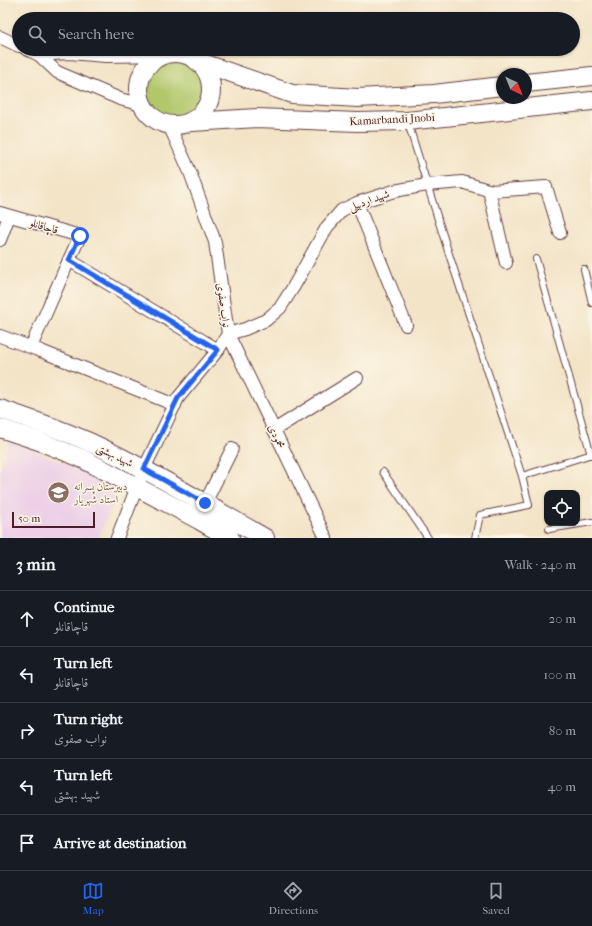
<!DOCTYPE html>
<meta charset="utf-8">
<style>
:root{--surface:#171b24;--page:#242831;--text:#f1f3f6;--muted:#9ea1a6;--line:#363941;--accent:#2563eb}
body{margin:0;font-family:"IM FELL French Canon",Amiri,serif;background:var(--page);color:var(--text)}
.controls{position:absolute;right:12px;bottom:12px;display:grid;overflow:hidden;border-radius:8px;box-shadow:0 1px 3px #0004}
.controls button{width:36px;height:36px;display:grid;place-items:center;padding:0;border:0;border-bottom:1px solid var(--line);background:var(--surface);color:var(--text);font:20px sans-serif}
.compass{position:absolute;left:496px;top:68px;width:36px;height:36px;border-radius:50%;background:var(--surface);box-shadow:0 1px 3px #0004;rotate:137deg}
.scale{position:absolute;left:12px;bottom:10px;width:83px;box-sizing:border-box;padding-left:4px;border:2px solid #4a1f2b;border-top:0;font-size:11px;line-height:14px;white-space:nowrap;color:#4a1f2b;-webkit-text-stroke:3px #fcf5e5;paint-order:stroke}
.stop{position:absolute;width:12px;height:12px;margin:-9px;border:3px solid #2563eb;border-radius:50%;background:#fff}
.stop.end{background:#2563eb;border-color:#fff;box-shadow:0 1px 4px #0008}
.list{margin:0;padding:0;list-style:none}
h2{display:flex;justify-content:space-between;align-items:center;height:52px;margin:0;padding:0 16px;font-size:17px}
h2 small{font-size:13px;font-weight:400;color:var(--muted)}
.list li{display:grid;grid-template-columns:26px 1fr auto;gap:12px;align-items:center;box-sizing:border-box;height:56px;padding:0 16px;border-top:1px solid var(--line)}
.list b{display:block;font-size:15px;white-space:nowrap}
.list p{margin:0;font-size:13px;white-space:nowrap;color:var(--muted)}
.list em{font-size:13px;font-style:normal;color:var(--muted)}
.icon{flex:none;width:22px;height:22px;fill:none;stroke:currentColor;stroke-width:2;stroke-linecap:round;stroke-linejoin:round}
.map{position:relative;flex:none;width:592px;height:538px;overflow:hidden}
.search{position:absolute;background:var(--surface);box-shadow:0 1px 3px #0004;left:12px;right:12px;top:12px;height:44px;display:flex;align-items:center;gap:10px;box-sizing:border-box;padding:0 14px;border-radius:22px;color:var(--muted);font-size:15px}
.sheet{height:332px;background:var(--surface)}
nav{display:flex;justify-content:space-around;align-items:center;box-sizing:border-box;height:56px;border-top:1px solid var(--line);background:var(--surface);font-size:11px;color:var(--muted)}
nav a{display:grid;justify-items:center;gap:2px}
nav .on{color:var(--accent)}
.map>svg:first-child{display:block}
.built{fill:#edd0e8}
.green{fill:#b1c76b;stroke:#7e734b}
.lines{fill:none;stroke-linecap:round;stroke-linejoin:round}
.service-casing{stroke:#633d42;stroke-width:8}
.minor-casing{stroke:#633d42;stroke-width:14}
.secondary-casing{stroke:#633d42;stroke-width:20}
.service{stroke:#fff;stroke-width:6}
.minor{stroke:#fff;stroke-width:12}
.secondary{stroke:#fff;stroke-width:18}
.route{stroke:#2563eb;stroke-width:5}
.labels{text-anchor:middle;stroke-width:3;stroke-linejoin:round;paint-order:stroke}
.street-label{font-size:11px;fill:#4a1f2b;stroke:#fcf5e5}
.education-label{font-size:11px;fill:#785e54;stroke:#fcf5e5;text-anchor:start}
</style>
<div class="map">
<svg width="592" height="538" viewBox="0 0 592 538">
<rect width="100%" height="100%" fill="#fcf5e5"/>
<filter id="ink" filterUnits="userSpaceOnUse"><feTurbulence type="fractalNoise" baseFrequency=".025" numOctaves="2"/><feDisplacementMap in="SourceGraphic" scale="8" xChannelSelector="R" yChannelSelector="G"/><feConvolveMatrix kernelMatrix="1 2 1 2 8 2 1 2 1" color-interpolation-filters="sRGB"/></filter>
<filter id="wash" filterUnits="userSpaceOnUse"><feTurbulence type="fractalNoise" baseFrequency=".012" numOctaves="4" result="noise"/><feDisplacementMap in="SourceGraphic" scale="16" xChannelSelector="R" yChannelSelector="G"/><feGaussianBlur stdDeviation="0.9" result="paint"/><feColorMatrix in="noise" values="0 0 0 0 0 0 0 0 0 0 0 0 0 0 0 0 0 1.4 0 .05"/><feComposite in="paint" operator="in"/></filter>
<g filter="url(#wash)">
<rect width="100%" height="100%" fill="#f3e4c7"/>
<!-- built -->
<path class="built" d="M 10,441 L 121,486 L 98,538 L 0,538 L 0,467 Z"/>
<!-- green -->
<circle class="green" cx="175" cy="90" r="30"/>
</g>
<g filter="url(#ink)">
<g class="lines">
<defs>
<g id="service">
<path d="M 408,123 L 447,248 L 522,476 L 529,505 L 480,515 L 475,538"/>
<path d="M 536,259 L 591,455"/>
<path d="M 584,269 L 592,303"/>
<path d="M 383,472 L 428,538"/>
<path d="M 522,476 L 592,454"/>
<path d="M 549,529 L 592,522"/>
</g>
<g id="minor">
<path d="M 0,37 L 19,46"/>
<path d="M 26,49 L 39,55 L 57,72 L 120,99 L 142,105"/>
<path d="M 39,55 L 69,53 L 106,56 L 163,55"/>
<path d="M 489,190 L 506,263"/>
<path d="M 357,203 L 406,325"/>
<path d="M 0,213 L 80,236 L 69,260 L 31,347"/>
<path d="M 0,240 L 9,216"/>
<path d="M 69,260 L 218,350"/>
<path d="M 0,336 L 41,351 L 175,405"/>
<path d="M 274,430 L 357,378"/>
<path d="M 205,503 L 232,449"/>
<path d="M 117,538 L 144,469 L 178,398 L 218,350 L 228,334 L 215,242 L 190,172 L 169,125"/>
<path d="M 326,538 L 228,334 L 245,329 L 266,320 L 280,308 L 294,286 L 327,227 L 342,210 L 357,203 L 394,191 L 427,185 L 462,182 L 491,191 L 546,187 L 560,233"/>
</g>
<g id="secondary">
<circle cx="175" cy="89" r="36"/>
<path d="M 197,61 L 292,94 L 358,98 L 434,94 L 502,86"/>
<path d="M 526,83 L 592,76"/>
<path d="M 192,122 L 257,118 L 357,122 L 407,121 L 592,101"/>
<path d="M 0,409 C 30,419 60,429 89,442 C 150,470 207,505 265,538"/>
<path d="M 0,428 L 39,441 L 81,458 L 137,487 L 199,520 L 230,538"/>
</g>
</defs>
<!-- service casing -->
<use href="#service" class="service-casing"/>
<!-- minor casing -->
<use href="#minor" class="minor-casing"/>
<!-- secondary casing -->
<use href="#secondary" class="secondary-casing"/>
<!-- service -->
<use href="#service" class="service"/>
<!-- minor -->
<use href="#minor" class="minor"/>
<!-- secondary -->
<use href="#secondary" class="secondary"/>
</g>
</g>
<g class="lines" filter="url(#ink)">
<!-- route -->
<path class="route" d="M 80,236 L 69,260 L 218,350 L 178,398 L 144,469 L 205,503"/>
</g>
<!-- icons -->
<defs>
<symbol id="school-disc" viewBox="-11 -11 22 22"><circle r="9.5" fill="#8d6e63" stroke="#fcf5e5"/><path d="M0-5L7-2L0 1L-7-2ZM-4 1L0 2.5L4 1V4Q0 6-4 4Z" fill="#fff"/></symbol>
</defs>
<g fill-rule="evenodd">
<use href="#school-disc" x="46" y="480" width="25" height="25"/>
</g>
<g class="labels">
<!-- street labels -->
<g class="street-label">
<text transform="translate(392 119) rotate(-3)" y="4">Kamarbandi Jnobi</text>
<text transform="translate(369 200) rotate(-20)" y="4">شهید اردبیلی</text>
<text transform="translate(44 226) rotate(16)" y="4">قاچاقانلو</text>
<text transform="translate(224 305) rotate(82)" y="4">نواب صفوی</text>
<text transform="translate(277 436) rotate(64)" y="4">محمودی</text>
<text transform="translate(115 455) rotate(26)" y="4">شهید بهشتی</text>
</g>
<!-- education labels -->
<g class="education-label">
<text x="74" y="490">دبیرستان پسرانه<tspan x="74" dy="13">استاد شهریار</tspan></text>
</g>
</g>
</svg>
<div class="controls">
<button><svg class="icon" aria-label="locate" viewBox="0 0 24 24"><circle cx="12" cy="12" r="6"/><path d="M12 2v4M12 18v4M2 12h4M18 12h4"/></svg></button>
</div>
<svg class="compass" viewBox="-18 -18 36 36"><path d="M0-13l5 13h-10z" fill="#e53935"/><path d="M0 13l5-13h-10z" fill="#9ea1a6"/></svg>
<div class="scale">50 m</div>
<div class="stop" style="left:80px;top:236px"></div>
<div class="stop end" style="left:205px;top:503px"></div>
<div class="search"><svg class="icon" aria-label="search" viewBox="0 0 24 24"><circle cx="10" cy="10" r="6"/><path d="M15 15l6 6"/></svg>Search here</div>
</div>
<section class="sheet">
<h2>3 min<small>Walk · 240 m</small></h2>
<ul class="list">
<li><svg class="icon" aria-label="ahead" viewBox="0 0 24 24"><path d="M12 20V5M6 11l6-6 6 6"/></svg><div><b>Continue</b><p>قاچاقانلو</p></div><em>20 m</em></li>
<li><svg class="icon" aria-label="left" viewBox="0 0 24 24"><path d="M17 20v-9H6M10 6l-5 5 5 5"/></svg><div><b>Turn left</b><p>قاچاقانلو</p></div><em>100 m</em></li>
<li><svg class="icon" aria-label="right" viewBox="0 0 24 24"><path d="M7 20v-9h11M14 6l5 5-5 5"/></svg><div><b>Turn right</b><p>نواب صفوی</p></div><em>80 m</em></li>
<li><svg class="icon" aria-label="left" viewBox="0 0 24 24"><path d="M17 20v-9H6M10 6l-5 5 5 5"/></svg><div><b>Turn left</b><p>شهید بهشتی</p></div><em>40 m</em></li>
<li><svg class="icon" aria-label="arrive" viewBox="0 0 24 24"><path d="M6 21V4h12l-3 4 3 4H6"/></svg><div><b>Arrive at destination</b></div></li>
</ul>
</section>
<nav>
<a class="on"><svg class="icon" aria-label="map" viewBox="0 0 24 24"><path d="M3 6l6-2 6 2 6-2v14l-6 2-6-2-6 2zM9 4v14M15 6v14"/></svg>Map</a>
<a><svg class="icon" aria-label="directions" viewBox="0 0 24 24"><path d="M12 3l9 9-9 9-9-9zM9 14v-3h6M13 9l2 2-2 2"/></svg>Directions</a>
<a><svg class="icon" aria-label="saved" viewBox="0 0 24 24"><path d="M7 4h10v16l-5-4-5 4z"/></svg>Saved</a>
</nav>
